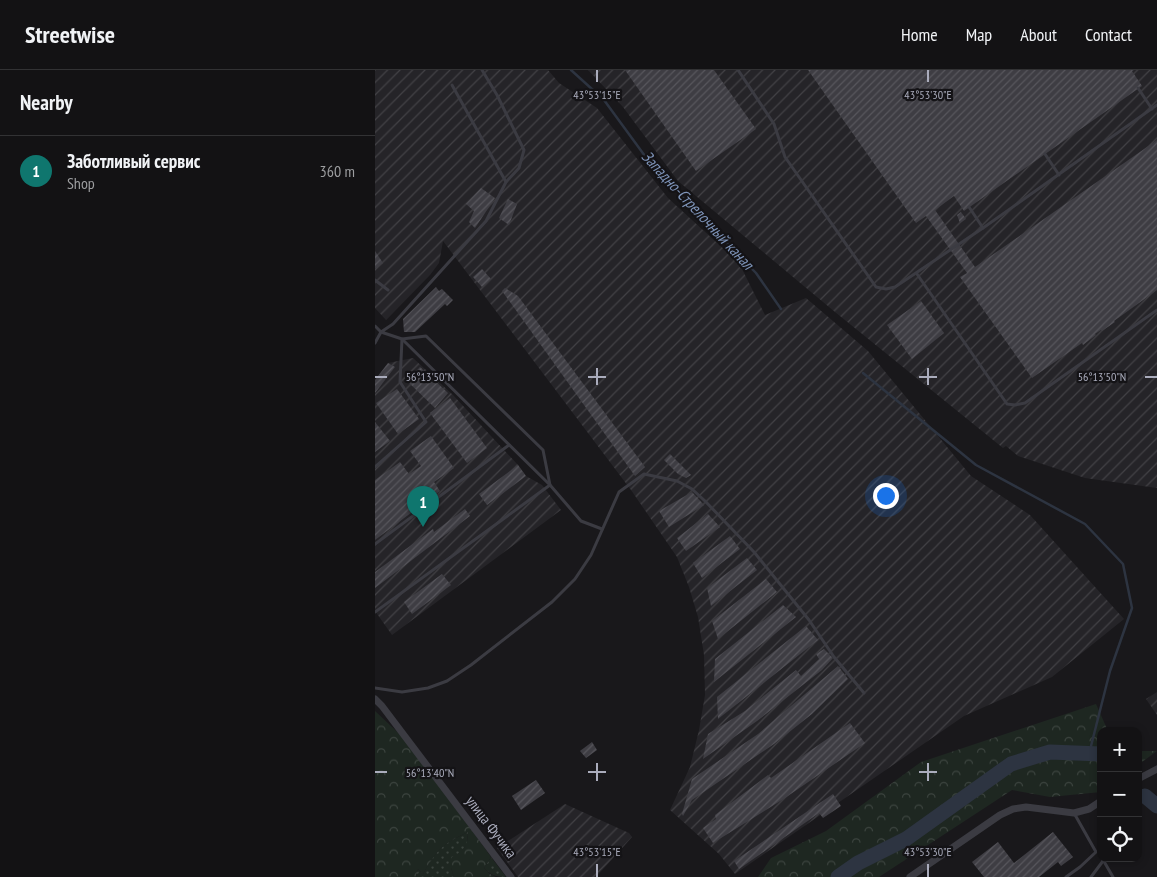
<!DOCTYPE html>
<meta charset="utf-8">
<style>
:root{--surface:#131214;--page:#202022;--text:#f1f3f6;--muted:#9d9ea0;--line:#323234;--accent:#0f766e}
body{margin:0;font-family:"PT Sans Narrow",sans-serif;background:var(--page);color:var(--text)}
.controls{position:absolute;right:15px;bottom:15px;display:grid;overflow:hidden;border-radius:10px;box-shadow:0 2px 8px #0003}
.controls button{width:45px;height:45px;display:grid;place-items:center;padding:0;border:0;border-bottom:1px solid var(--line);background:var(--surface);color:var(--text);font:25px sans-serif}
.you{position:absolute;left:510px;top:425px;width:18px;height:18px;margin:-12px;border:4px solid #fff;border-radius:50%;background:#1a73e8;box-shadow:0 0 0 8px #1a73e833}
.badge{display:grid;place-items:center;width:32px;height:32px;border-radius:50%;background:var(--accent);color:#fff;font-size:16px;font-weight:700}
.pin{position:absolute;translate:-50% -41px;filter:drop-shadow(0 1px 2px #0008)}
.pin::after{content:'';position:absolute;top:26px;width:18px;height:15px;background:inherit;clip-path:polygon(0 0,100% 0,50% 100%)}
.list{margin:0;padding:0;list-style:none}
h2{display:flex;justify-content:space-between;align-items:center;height:65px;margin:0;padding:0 20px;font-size:21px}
h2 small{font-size:16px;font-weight:400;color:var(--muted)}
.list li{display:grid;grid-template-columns:32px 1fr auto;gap:15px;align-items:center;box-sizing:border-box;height:70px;padding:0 20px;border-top:1px solid var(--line)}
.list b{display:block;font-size:19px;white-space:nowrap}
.list p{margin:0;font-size:16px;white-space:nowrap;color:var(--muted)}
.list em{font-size:16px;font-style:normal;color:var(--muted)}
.icon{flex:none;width:28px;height:28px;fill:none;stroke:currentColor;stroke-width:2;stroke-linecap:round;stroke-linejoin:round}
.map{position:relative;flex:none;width:782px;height:807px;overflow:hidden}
header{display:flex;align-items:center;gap:30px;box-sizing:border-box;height:70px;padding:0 25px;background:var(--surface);border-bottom:1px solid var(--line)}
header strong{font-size:24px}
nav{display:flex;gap:28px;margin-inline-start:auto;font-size:18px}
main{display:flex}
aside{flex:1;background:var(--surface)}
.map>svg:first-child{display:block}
.industrial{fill:url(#industrial-furrows)}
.grass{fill:url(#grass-dots)}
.forest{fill:url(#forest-crowns)}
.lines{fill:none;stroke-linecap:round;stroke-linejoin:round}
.stream{stroke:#2d3441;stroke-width:2.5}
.river{stroke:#2d3441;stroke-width:15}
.building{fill:url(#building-hatch)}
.service{stroke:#3b3b42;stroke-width:3}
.minor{stroke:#3b3b42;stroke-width:7}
.ticks{fill:none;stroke:#aaacbc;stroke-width:2}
.labels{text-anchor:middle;stroke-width:4.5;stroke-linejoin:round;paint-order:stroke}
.street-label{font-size:15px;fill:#aaacbc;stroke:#141316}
.water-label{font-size:16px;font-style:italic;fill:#7e94b9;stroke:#141316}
.ticks-label{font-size:12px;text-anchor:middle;fill:#aaacbc;stroke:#141316;stroke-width:4.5;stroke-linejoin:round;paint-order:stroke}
</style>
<header>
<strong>Streetwise</strong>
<nav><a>Home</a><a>Map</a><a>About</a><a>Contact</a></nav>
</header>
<main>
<aside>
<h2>Nearby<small></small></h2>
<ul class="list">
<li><span class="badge">1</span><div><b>Заботливый сервис</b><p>Shop</p></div><em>360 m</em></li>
</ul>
</aside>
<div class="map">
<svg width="782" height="807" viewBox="0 0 782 807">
<defs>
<pattern id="industrial-furrows" width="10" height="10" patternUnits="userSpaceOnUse" patternTransform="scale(1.25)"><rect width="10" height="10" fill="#252428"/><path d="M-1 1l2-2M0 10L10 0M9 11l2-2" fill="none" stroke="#424145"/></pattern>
<pattern id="grass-dots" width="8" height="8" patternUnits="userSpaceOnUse" patternTransform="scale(1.25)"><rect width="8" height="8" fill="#1e2721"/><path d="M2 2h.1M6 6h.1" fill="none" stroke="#3c443f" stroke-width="1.8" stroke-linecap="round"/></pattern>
<pattern id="forest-crowns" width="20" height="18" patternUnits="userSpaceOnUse" patternTransform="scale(1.25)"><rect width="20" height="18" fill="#1e2721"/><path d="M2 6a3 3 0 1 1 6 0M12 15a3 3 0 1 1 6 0" fill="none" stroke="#3c443f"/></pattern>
<pattern id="building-hatch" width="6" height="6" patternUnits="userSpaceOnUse" patternTransform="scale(1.25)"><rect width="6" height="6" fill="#3e3d43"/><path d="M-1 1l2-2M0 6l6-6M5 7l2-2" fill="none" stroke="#57565c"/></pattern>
</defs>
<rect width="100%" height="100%" fill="#19181b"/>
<!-- industrial -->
<g class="industrial">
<path d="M 0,0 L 173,0 L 184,13 L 222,38 L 293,128 L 364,193 L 390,245 L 431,228 L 493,281 L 596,406 L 655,445 L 749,549 L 677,607 L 589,646 L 360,804 L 344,784 L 295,740 L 315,697 L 324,660 L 330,625 L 329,585 L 323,547 L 314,517 L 302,487 L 256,420 L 68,171 L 64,193 L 55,205 L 11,250 L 0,238 Z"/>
<path d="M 213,0 L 782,0 L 782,418 L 710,408 L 643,386 L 631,376 L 628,378 L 460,242 L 303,111 L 248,37 Z"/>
<path d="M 38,288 L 78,325 L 143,395 L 151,406 L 167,415 L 186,440 L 17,565 L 0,541 L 0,310 L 13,293 Z"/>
<path d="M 782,622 L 782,645 L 771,629 Z"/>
<path d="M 190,734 L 254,763 L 257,767 L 221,807 L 143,807 L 122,778 Z"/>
</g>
<!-- grass -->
<g class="grass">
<path d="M 93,762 L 92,774 L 76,798 L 79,807 L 41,807 L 43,799 L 48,804 C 62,779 67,774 93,762 Z"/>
<path d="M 116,787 L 131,807 C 120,807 116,805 109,798 Z"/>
</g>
<!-- forest -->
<g class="forest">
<path d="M 721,634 L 733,661 L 726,661 L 726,722 L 675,727 L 637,720 L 504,807 L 383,807 L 396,788 L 451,761 L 546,692 Z"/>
<path d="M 0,641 L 33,672 L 116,787 L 109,798 L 115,804 L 121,807 L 79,807 L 76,798 L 77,787 C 89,781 93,776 93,762 C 67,774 62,780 48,804 L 43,799 L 41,807 L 0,807 Z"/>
<path d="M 763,681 L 782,681 L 763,695 Z"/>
</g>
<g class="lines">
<!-- stream -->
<g class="stream">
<path d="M 196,0 L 229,30 L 278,97 L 381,203 L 406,239"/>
<path d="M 488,303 L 601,395 L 710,454 L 748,494 L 757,538 L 735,601 L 714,684"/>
</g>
<!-- river -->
<g class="river">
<path d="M 770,726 L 782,736"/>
<path d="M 463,807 L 483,793 L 531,769 L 636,694 L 675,682 L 726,684"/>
</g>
</g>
<!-- building -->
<g class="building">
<path d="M 250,0 L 339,0 L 381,59 L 321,101 Z"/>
<path d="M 433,0 L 759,0 L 757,1 L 767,16 L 589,141 L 579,126 L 560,140 L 600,197 L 782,70 L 782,220 L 739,251 L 740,252 L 727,261 L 726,260 L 720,264 L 721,265 L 708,275 L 707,273 L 657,308 L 585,207 L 592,203 L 551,146 L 541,153 Z"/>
<path d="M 106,118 L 120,128 L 100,158 L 94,152 L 99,141 L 91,134 Z"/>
<path d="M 133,129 L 142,134 L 134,155 L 124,148 Z"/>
<path d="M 586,142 L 591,149 L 585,153 L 582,145 Z"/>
<path d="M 0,181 L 8,193 L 0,199 Z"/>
<path d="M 107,199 L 116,209 L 107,217 L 98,207 Z"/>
<path d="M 61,217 L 64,221 L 67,219 L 78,230 L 72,236 L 70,234 L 40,262 L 29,262 L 28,249 Z"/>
<path d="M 130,218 L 143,226 L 270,397 L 260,406 L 127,221 Z"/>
<path d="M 546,231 L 569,263 L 537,289 L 512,255 Z"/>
<path d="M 13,293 L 20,297 L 0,323 L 0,310 Z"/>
<path d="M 45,297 L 73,323 L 60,338 L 32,311 Z"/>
<path d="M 22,319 L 44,349 L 23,364 L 1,333 Z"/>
<path d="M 75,328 L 112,378 L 92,393 L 55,343 Z"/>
<path d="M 0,352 L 15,371 L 0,382 Z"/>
<path d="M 56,366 L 79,398 L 59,412 L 65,421 L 0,470 L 0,410 L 25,392 L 34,404 L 46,396 L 35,381 Z"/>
<path d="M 295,384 L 316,405 L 311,408 L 303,404 L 289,390 Z"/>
<path d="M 143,395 L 151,406 L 112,435 L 104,424 Z"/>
<path d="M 317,422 L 329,435 L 294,457 L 284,441 Z"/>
<path d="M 90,439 L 95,446 L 0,518 L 0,502 L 58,459 L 59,462 Z"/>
<path d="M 333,444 L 345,457 L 311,481 L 302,468 Z"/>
<path d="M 355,466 L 365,479 L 327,508 L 318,493 Z"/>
<path d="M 372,488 L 382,500 L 336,536 L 332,518 Z"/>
<path d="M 67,504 L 76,515 L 37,544 L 29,532 Z"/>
<path d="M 391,509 L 402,522 L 343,569 L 337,551 Z"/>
<path d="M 408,535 L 421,547 L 339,612 L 340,589 Z"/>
<path d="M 431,556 L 443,570 L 343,649 L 342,627 Z"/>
<path d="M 449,579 L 458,588 L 447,600 L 382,651 L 328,689 L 333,664 L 370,641 L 421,600 L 426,606 L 444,589 L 441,584 Z"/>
<path d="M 463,596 L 473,609 L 437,644 L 399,674 L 317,730 L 308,746 L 307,744 L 317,709 L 383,664 Z"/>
<path d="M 475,653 L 490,673 L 410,728 L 338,773 L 328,758 L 341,749 L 340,745 L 393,705 L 396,708 Z"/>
<path d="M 217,672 L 222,680 L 211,688 L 205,681 Z"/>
<path d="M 161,710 L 170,723 L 146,740 L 137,726 Z"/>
<path d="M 458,724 L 466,736 L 448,748 L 444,743 L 364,799 L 359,791 Z"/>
<path d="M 678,762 L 698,787 L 686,796 L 683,792 L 664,807 L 609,807 L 597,792 L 623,772 L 639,793 Z"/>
</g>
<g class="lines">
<!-- service -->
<g class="service">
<path d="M 107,0 L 122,25 L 149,80 L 144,98 L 131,112 L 111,151 L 18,254 L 6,262 L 27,269 L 175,415 L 206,451 L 227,459"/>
<path d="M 363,0 L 399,54 L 410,87 L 501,217 L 511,219 L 520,217 L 608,158 L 782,35"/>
<path d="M 77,15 L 131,112"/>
<path d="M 763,18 L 777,39"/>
<path d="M 670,84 L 684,105"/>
<path d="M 594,137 L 608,158"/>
<path d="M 542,204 L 632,334 L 640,335 L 650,333 L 782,240"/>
<path d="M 0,210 L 13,220"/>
<path d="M 0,256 L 6,262 L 0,273"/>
<path d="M 0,397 L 51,352 L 25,312 L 27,269 L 51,266 L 168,380 L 175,415 L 0,542"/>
<path d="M 0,474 L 134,375"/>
<path d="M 0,618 L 27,622 L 53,618 L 72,611 L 96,595 L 177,532 L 200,509 L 216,485 L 244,422 L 269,404 L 302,411 L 317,419 L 330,431 L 379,482 L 434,550 L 459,587 L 489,623"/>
<path d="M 727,788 L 738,807"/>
<path d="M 691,807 L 705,797 L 721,782 L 699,743"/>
<path d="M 716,807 L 728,791"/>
</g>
<!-- minor -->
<g class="minor">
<path d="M 0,629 L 7,636 L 136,807"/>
<path d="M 763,709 L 782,699"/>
<path d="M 535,807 L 625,745 L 638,739 L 651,737 L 699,743 L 714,739 L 726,731"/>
</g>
</g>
<!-- ticks -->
<path class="ticks" d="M 222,0 L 222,12M 553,0 L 553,12M 222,298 L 222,315M 553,298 L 553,315M 0,307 L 12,307M 213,307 L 231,307M 544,307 L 562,307M 770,307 L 782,307M 222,693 L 222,711M 553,693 L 553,711M 0,702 L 12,702M 213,702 L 231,702M 544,702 L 562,702M 222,794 L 222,807M 553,794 L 553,807"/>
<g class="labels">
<!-- street labels -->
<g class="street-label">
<text transform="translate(116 757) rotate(53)" y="5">улица Фучика</text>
</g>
<!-- water labels -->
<g class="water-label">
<text transform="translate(323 140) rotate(47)" y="6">Западно-Стрелочный канал</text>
</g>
</g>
<g class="ticks-label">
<text x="222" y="29">43°53'15"E</text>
<text x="553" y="29">43°53'30"E</text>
<text x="55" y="311">56°13'50"N</text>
<text x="727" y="311">56°13'50"N</text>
<text x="55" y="707">56°13'40"N</text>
<text x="222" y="786">43°53'15"E</text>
<text x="553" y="786">43°53'30"E</text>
</g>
</svg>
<div class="controls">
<button>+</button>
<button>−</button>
<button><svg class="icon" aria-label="locate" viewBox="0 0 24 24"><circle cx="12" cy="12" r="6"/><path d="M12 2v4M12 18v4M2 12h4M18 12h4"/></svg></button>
</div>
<div class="you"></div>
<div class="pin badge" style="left:48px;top:457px">1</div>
</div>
</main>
